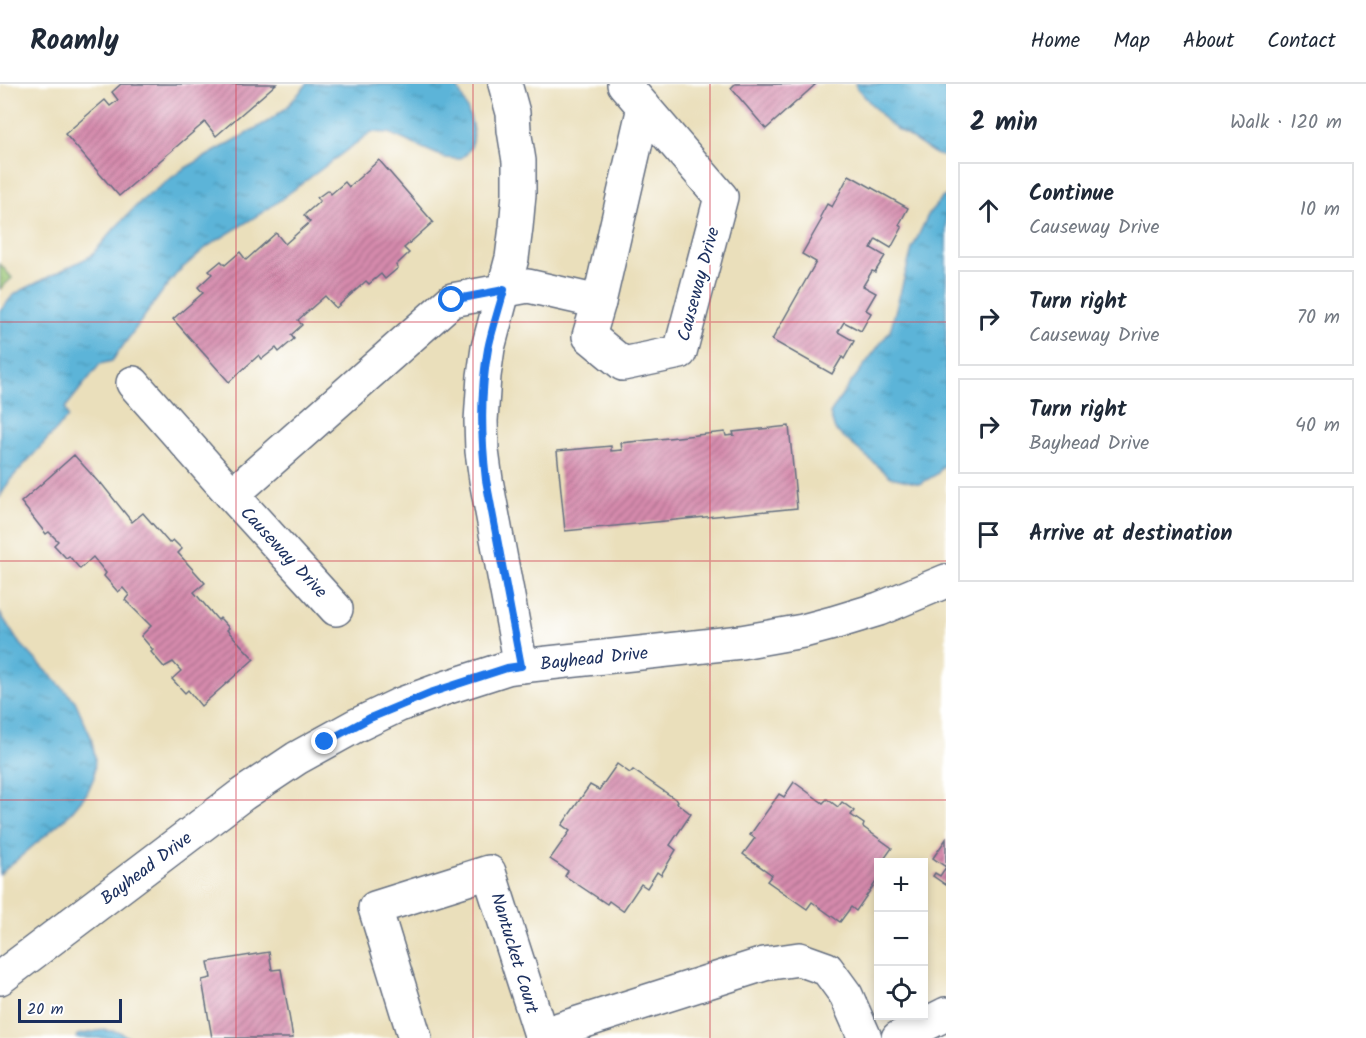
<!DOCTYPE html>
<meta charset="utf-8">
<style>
:root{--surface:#fff;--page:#f2f2f3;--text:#1f2937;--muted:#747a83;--line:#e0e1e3}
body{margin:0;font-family:Kalam,sans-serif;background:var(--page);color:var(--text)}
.controls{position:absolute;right:18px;bottom:18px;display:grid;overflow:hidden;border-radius:0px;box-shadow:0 3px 9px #0003}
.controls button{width:54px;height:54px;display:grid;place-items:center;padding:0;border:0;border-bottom:2px solid var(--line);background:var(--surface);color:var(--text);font:30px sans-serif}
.scale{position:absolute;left:18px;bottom:15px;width:104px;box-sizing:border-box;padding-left:6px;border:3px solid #1b2f5e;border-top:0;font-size:16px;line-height:21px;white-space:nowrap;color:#1b2f5e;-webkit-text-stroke:4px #fff;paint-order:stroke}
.stop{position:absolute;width:18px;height:18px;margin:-14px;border:4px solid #1a73e8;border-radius:50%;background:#fff}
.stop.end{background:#1a73e8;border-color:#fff;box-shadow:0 2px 6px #0008}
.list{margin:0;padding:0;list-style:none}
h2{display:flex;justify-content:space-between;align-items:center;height:78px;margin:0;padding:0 24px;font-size:26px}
h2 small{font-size:20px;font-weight:400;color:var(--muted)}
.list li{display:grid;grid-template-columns:39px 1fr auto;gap:18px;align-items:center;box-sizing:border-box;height:96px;margin:0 12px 12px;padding:0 12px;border:2px solid var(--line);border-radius:0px}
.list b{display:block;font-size:22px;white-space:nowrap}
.list p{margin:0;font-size:20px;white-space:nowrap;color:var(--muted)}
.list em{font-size:20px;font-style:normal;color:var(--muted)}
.icon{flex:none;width:33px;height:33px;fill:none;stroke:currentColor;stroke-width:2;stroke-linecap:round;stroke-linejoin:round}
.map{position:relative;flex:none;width:946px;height:954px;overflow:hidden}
header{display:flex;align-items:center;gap:36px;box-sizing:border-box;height:84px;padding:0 30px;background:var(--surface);border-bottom:2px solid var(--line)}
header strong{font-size:28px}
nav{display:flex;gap:33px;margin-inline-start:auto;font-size:21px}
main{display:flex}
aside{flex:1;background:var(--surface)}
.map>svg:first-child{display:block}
.park{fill:url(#park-dots);stroke:#5a7a68;stroke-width:1.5}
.water{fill:url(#water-ripples);stroke:#3b729b;stroke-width:1.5}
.building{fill:url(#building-hatch)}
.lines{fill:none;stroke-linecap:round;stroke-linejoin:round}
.minor-casing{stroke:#636d7f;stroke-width:36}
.minor{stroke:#fff;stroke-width:33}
.route{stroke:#1a73e8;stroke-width:8}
.grid{fill:none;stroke:#d1495b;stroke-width:1.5;stroke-opacity:0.55}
.labels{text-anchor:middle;stroke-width:4.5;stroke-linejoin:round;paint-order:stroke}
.street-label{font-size:18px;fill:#1b2f5e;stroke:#fff}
</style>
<header>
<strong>Roamly</strong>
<nav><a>Home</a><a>Map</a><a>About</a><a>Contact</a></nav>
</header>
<main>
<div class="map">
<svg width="946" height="954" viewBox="0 0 946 954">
<defs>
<pattern id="park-dots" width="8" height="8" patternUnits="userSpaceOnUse" patternTransform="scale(1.5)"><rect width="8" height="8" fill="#9ac673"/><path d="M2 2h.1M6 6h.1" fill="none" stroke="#84aa66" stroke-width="1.8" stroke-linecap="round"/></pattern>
<pattern id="water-ripples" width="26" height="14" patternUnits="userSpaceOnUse" patternTransform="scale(1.5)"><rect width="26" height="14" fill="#5bb4d8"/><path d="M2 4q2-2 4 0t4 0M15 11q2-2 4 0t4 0" fill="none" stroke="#4a93b2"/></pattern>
<pattern id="building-hatch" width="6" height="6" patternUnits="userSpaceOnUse" patternTransform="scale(1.5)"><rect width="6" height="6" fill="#d58aac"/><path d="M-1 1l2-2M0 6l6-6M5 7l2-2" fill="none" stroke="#ac718f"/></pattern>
</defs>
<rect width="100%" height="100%" fill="#fff"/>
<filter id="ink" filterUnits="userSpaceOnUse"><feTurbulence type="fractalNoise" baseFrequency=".0167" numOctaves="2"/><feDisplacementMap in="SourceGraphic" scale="12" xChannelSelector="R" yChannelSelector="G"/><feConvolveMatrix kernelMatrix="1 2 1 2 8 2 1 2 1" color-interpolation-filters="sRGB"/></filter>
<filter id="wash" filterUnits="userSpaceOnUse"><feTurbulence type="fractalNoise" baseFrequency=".008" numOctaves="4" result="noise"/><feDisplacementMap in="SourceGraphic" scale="24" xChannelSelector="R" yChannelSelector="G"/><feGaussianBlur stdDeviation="1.35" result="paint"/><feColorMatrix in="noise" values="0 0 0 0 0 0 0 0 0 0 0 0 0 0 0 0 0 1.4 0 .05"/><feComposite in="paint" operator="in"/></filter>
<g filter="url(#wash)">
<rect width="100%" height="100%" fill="#eadfbb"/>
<!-- park -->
<path class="park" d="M 0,180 L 12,194 L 0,205 Z"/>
<!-- water -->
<g class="water">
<path d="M 307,0 L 456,0 C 464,18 483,51 467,69 C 465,72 462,73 459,75 L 445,74 L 389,49 L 371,48 L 268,125 L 208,162 L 178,188 L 165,204 L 112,277 L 100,280 L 65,324 L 68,333 L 10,396 L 0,413 L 0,227 L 14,210 L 91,172 L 115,144 L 141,117 L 182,86 L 267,38 L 287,23 Z"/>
<path d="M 855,0 L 946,0 L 946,73 L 937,71 L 889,40 L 857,4 Z"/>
<path d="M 946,112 L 946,379 L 937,390 L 920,400 L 891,393 L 835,346 L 830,330 L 844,308 L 890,247 L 912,165 L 929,129 L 943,113 Z"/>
<path d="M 0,529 L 17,556 L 75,617 L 91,653 L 95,673 L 94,693 L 87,709 L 68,732 L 0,790 Z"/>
<path d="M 103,946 L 120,948 L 129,954 L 76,954 L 77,951 Z"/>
</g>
<g id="blocks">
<!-- building -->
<g class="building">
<path d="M 121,0 L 276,0 L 216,52 L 205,38 L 119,112 L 65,50 L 105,16 L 110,22 L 118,16 L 112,8 Z"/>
<path d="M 735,0 L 816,0 L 766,45 L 731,4 Z"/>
<path d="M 379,76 L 433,138 L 404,164 L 409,169 L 396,181 L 398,184 L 385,195 L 381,190 L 369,200 L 366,197 L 336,224 L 325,212 L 298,236 L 302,241 L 291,251 L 294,255 L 279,268 L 276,264 L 262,275 L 259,271 L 229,298 L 173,235 L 203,209 L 198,203 L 212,190 L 209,187 L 221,177 L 225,181 L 240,168 L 246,176 L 276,149 L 285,160 L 310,138 L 304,131 L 320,117 L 317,114 L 328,106 L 331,110 L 345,98 L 349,103 Z"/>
<path d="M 849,91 L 908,124 L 899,141 L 902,144 L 891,164 L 876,155 L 871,164 L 885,172 L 875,188 L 872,187 L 863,202 L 876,209 L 866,226 L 871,229 L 861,247 L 844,238 L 838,248 L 854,257 L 844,275 L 842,273 L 832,290 L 772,256 L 816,178 L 802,170 L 822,135 L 820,133 L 827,120 L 832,123 Z"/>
<path d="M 789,342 L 797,424 L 565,447 L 557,367 L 611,362 L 611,367 L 622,366 L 621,359 L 725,348 L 726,352 L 734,351 L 733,348 Z"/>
<path d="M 74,371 L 100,400 L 101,399 L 132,438 L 143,429 L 169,459 L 173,456 L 182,465 L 178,469 L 205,499 L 194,508 L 216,534 L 218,536 L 220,534 L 229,544 L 227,546 L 254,575 L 201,622 L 188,606 L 185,609 L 172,595 L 181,587 L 173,578 L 164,583 L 151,568 L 153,566 L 141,552 L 151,542 L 125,516 L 129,511 L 123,504 L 118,508 L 104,492 L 106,489 L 93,473 L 80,485 L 69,472 L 66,474 L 54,461 L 58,457 L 49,448 L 46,450 L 21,418 Z"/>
<path d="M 617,680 L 630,689 L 633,686 L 678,717 L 677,719 L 691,730 L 670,761 L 676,766 L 661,791 L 657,788 L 647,804 L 641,800 L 623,827 L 609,817 L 607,820 L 565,792 L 568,787 L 550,775 L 570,747 L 562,741 L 590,701 L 599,706 Z"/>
<path d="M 794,698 L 823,719 L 827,715 L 838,723 L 842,718 L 854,727 L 851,731 L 864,740 L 863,743 L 892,764 L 882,778 L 878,778 L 878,795 L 856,827 L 851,823 L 840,838 L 812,818 L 807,825 L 767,797 L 772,791 L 743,770 L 755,754 L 750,751 L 779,710 L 784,713 Z"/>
<path d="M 946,755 L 946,783 L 933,774 Z"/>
<path d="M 946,783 L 946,801 L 933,792 L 935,789 L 940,792 Z"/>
<path d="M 269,868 L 272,886 L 281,885 L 293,954 L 212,954 L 202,896 L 211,894 L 208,878 Z"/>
</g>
</g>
</g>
<g filter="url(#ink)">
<use href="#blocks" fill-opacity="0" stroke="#636d7f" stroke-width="1.5"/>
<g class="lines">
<defs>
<g id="minor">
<path d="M 505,0 L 513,29 L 514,46 L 519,77 L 519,110 L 516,143 L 512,174 L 488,264 L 484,292 L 481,337 L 482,367 L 486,396 L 521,582"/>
<path d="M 624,0 L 721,113 L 680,268 L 623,280 L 589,252 L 599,218 L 644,23"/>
<path d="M 133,299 L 232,411 L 336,525"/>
<path d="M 232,411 L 452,216 L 528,202 L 599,218"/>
<path d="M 0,894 L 243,710 L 297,674 L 355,642 L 399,621 L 445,604 L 507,584 L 521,582 L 741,558 L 803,547 L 833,539 L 879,525 L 946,497"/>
<path d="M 541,951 L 764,880 L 799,875 L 827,885 L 846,911 L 865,954"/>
<path d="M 415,954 L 375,824 L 489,788 L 542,954"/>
<path d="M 898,954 L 946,930"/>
</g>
</defs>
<!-- minor casing -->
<use href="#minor" class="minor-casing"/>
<!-- minor -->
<use href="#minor" class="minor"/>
</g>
</g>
<g class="lines" filter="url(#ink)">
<!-- route -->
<path class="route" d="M 325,658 L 370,634 L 430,609 L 507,584 L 521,582 L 486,396 C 481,353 480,308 488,265 C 492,245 499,225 504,206 L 452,216"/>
</g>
<!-- grid -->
<path class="grid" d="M 236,0 L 236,954M 473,0 L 473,954M 710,0 L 710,954M 0,238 L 946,238M 0,477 L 946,477M 0,716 L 946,716"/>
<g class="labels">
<!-- street labels -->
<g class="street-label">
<text transform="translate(698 200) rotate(-75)" y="6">Causeway Drive</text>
<text transform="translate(284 468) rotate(47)" y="6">Causeway Drive</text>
<text transform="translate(594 574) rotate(-6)" y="6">Bayhead Drive</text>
<text transform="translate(146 784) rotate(-37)" y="6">Bayhead Drive</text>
<text transform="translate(515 869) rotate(73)" y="6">Nantucket Court</text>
</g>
</g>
</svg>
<div class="controls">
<button>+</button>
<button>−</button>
<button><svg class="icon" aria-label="locate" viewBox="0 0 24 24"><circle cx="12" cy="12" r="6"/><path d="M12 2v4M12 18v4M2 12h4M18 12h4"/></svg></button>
</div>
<div class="scale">20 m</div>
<div class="stop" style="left:452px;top:216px"></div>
<div class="stop end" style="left:325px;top:658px"></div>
</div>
<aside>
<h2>2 min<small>Walk · 120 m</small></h2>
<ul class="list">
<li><svg class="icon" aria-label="ahead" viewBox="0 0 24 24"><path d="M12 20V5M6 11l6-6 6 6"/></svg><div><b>Continue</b><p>Causeway Drive</p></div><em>10 m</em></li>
<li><svg class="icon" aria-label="right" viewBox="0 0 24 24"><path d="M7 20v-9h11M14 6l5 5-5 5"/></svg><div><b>Turn right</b><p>Causeway Drive</p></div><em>70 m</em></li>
<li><svg class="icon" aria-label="right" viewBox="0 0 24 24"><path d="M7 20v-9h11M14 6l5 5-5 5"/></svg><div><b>Turn right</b><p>Bayhead Drive</p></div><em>40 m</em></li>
<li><svg class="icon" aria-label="arrive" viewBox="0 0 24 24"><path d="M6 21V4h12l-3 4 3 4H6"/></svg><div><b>Arrive at destination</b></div></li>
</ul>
</aside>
</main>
